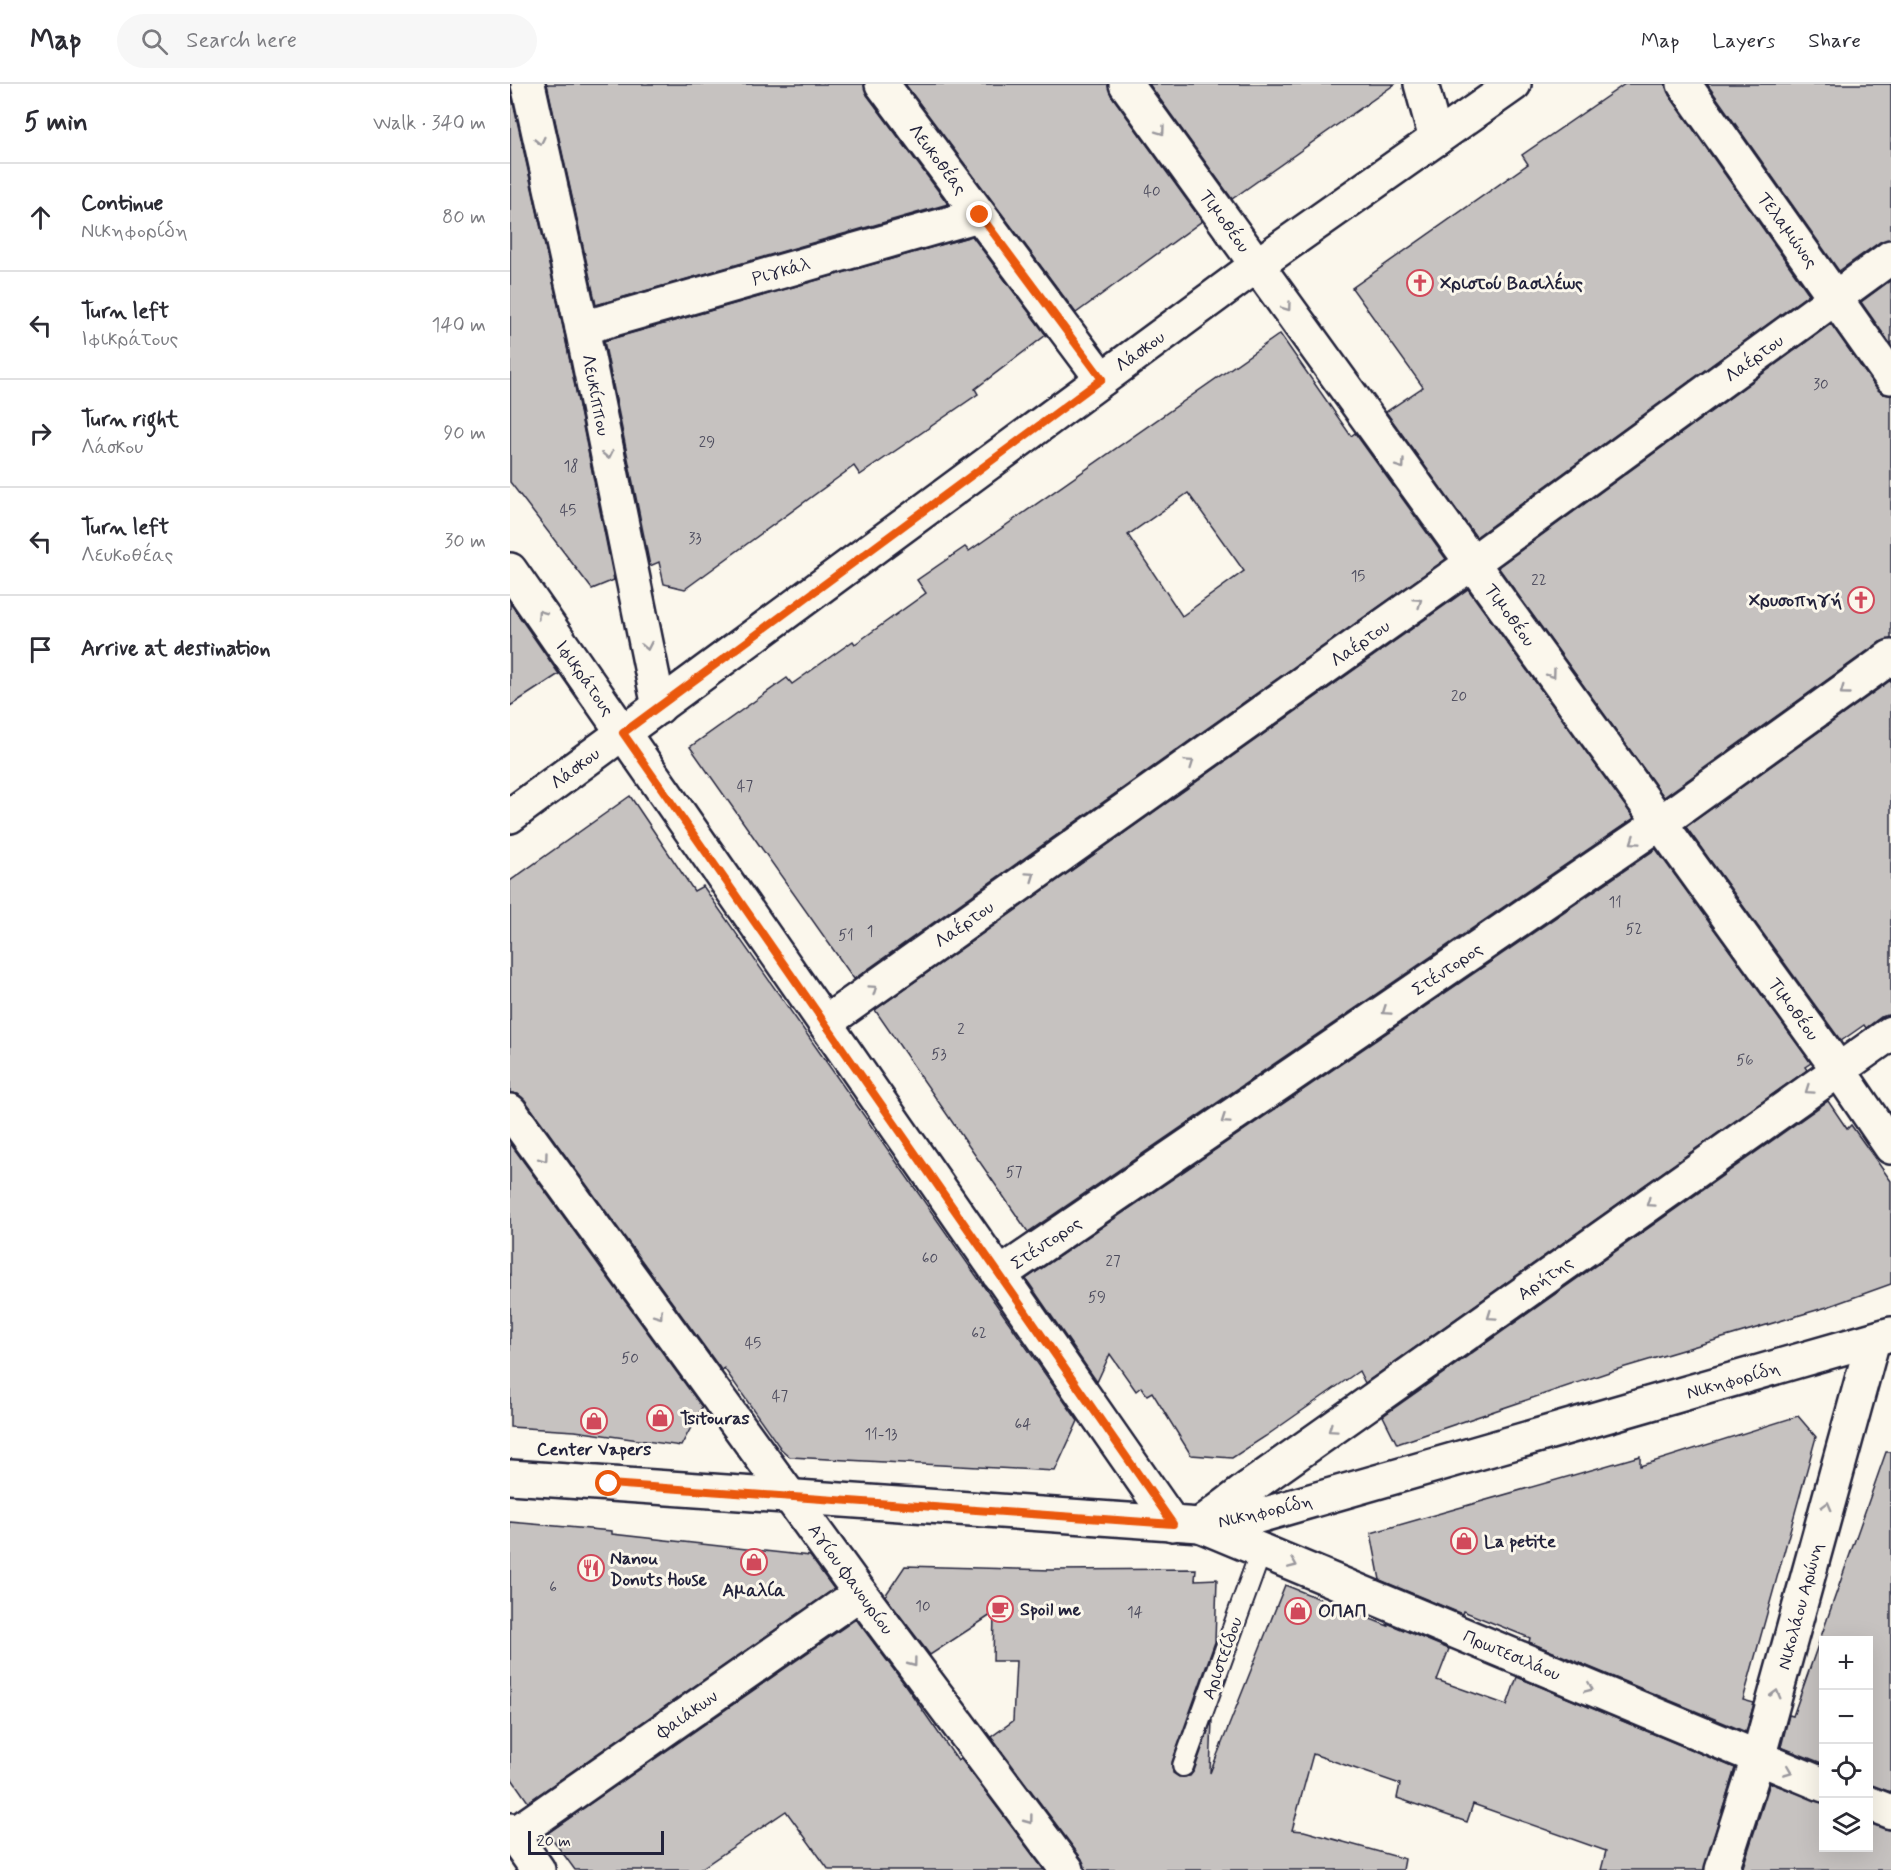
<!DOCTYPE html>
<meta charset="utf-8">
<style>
:root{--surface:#fff;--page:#f7f7f7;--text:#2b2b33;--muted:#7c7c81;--line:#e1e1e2}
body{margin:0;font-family:Mynerve,sans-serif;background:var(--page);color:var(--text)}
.controls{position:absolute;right:18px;bottom:18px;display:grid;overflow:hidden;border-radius:0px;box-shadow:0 6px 24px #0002}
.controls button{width:54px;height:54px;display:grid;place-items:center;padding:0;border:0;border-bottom:2px solid var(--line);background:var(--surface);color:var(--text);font:30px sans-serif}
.scale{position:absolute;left:18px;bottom:15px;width:136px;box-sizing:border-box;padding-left:6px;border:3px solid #22223b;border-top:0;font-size:16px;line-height:21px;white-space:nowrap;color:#22223b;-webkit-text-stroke:4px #fbf7ec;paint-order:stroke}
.stop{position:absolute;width:18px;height:18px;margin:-14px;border:4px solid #ea580c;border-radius:50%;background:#fff}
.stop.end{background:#ea580c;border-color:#fff;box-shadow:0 2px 6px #0008}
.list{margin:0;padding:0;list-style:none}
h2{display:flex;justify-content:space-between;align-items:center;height:78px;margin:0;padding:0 24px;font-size:26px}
h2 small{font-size:20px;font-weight:400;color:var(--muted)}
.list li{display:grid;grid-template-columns:39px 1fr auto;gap:18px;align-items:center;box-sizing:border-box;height:108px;padding:0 24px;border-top:2px solid var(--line)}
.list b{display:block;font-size:22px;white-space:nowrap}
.list p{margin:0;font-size:20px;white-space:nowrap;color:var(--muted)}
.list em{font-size:20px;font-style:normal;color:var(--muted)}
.icon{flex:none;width:33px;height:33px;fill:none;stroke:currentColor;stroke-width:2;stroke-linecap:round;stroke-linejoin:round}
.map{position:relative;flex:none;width:1381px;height:1786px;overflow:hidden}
header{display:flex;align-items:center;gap:36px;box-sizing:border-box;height:84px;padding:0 30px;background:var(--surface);border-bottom:2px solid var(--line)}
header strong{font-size:28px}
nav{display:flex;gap:33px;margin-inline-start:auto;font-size:21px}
.search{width:420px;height:54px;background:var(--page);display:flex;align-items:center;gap:15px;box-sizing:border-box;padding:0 21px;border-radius:33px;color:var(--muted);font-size:22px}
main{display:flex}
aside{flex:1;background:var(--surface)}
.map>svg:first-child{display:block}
.building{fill:#c6c2c0;stroke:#22223b;stroke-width:1.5;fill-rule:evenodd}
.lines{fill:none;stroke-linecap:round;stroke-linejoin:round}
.lane-casing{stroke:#22223b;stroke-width:24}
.street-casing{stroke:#22223b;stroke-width:38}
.secondary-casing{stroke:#22223b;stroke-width:38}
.lane{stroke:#fbf7ec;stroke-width:20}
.street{stroke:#fbf7ec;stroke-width:33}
.secondary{stroke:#fbf7ec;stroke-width:33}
.oneway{stroke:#99979c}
.route{stroke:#ea580c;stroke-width:8}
.labels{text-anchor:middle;stroke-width:6;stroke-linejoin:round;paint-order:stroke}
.number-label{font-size:15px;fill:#4b4a5c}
.street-label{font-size:18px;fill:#22223b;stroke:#fbf7ec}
.poi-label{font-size:18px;font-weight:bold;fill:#22223b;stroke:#fbf7ec;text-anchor:start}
</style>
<header>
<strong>Map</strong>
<div class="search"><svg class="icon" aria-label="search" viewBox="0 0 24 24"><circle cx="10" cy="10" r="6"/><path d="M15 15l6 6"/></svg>Search here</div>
<nav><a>Map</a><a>Layers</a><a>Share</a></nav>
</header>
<main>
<aside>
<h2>5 min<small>Walk · 340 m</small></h2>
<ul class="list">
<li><svg class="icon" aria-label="ahead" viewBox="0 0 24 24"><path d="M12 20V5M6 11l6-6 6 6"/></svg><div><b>Continue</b><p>Νικηφορίδη</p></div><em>80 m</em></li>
<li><svg class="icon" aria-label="left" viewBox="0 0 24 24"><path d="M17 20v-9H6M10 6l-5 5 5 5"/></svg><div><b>Turn left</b><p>Ιφικράτους</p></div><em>140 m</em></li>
<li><svg class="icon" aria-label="right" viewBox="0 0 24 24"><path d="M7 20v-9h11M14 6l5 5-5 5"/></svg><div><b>Turn right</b><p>Λάσκου</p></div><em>90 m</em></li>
<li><svg class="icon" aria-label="left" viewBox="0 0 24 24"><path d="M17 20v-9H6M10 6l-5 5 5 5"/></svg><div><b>Turn left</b><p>Λευκοθέας</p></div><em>30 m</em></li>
<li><svg class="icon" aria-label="arrive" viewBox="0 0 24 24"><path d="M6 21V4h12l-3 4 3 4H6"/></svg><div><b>Arrive at destination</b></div></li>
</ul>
</aside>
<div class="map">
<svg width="1381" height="1786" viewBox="0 0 1381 1786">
<rect width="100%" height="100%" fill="#fbf7ec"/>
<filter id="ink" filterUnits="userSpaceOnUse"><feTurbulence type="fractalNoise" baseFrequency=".0167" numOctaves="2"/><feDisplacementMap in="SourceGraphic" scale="12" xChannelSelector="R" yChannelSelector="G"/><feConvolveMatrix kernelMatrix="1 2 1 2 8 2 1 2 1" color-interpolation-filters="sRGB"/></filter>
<g filter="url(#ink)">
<!-- building -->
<g class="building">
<path d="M 37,0 L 354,0 L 357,11 L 438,120 L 86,221 Z"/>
<path d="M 395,0 L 598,0 L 601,11 L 692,137 L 566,229 Z"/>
<path d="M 639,0 L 885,0 L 722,115 Z"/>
<path d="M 1115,0 L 1156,0 L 1159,11 L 1299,210 L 966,453 L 876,328 L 913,303 L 842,204 L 1018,80 L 1012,71 Z"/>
<path d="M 1197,0 L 1381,0 L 1381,155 L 1370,158 L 1329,187 Z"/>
<path d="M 0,5 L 54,248 L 104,496 L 82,505 L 0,398 Z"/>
<path d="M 462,152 L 536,251 L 465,305 L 468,310 L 350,391 L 344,382 L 175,505 L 154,500 L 149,478 L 140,482 L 94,257 Z"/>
<path d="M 1381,196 L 1381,261 L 1351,218 Z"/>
<path d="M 1321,240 L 1366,304 L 1373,310 L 1381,311 L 1381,555 L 1370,558 L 1154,713 L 988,483 Z"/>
<path d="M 770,250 L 841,352 L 845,349 L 936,475 L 344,895 L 180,663 L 277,594 L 282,600 L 343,557 L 345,560 L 416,509 L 407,496 L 455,463 L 459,467 ZM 678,409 L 734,487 L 672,532 L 618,451 Z"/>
<path d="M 958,505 L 1124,734 L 518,1148 L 365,926 Z"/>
<path d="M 0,519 L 49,590 L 0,622 Z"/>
<path d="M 1381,596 L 1381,931 L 1371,933 L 1356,944 L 1354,941 L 1331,957 L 1176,743 Z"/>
<path d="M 120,712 L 184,807 L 193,802 L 568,1337 L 545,1387 L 280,1373 L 271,1365 L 214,1284 L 212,1287 L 15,1016 L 8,1010 L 0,1009 L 0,797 Z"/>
<path d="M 1146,765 L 1301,979 L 1295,983 L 1297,986 L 855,1299 L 849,1287 L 756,1352 L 722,1374 L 681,1371 L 642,1308 L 637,1311 L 631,1303 L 626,1307 L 600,1270 L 587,1298 L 516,1195 Z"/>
<path d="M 1318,1017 L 1337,1045 L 1341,1041 L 1381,1097 L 1381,1200 L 1317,1223 L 1105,1286 L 887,1360 L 873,1332 Z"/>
<path d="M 0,1059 L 192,1323 L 171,1362 L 65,1347 L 0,1343 Z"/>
<path d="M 1288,1332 L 1306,1353 L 1233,1616 L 1244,1619 L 1236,1648 L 1019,1558 L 1020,1554 L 953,1527 L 952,1530 L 870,1496 L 861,1449 L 1130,1372 L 1130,1382 Z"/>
<path d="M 1376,1368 L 1381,1368 L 1381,1708 L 1359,1701 L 1359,1557 L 1314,1557 L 1314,1680 L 1271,1663 L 1279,1631 L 1283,1632 Z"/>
<path d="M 0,1438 L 102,1447 L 102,1450 L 300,1472 L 324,1505 L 18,1718 L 0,1692 Z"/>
<path d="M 395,1482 L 541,1486 L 686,1485 L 685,1496 L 707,1495 L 705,1558 L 662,1678 L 663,1689 L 669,1693 L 680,1692 L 684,1687 L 702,1636 L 700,1689 L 775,1501 L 878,1542 L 877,1539 L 939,1565 L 927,1596 L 997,1621 L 1007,1593 L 1225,1684 L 1194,1786 L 1091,1786 L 1096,1767 L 963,1720 L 957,1738 L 887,1714 L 890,1700 L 803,1670 L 782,1746 L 794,1747 L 895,1775 L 893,1786 L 575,1786 L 572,1775 L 481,1653 L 503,1637 L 506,1577 L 483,1577 L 484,1529 L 420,1571 L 375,1512 Z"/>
<path d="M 346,1535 L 393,1598 L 448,1677 L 451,1675 L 534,1786 L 319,1786 L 276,1727 L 189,1786 L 65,1786 L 38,1749 Z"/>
<path d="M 1260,1699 L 1314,1719 L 1314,1764 L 1359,1764 L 1359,1739 L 1381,1746 L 1381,1786 L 1232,1786 Z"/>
</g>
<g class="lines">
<defs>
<path id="lane" d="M 673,1682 L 751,1467"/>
<g id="street">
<path d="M 18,0 L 72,244 L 149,623"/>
<path d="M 372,0 L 592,295"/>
<path d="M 616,0 L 1328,985 L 1381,1063"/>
<path d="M 911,0 L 926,55"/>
<path d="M 1174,0 L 1381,293"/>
<path d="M 72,244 L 469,131"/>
<path d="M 0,732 L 747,181 L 1004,0"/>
<path d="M 315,939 L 962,479 L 1381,173"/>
<path d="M 0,1027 L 350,1509 L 557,1786"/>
<path d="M 489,1191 L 1150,739 L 1381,573"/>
<path d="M 690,1441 L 740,1403 L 1381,949"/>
<path d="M 690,1441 L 1314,1701"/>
<path d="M 1358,1719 L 1381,1728"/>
<path d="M 0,1746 L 28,1786"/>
<path d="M 3,1751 L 350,1509"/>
<path d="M 1212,1786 L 1248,1674 L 1363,1256"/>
</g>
<g id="secondary">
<path d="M 0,486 L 663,1440"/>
<path d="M 0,1393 L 690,1441 L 745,1433 L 1381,1250"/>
</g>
</defs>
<!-- lane casing -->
<use href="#lane" class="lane-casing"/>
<!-- street casing -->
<use href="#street" class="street-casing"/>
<!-- secondary casing -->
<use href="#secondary" class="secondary-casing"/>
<!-- lane -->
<use href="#lane" class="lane"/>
<!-- street -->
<use href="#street" class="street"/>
<!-- secondary -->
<use href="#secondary" class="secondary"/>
</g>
<!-- one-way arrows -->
<defs><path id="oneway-chevron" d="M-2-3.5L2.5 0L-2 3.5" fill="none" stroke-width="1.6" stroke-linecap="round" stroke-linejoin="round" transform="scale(1.5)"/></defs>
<g class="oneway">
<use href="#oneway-chevron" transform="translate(651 47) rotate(54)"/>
<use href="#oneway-chevron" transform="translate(30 57) rotate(77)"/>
<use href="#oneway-chevron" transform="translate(777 223) rotate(54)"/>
<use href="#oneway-chevron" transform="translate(98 371) rotate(79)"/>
<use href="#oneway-chevron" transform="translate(891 381) rotate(54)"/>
<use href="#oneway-chevron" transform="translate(908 518) rotate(-35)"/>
<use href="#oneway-chevron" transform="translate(31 530) rotate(-125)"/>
<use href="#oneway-chevron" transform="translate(137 562) rotate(79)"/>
<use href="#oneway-chevron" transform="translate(1042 590) rotate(54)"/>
<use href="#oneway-chevron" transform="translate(1334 607) rotate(144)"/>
<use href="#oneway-chevron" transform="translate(680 679) rotate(-35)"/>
<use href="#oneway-chevron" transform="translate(1124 757) rotate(146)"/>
<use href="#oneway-chevron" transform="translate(521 792) rotate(-35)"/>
<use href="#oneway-chevron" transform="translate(363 905) rotate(-35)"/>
<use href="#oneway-chevron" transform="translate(876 927) rotate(146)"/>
<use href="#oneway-chevron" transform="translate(1299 1006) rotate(145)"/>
<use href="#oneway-chevron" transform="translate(715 1036) rotate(146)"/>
<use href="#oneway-chevron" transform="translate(34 1074) rotate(54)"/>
<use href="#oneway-chevron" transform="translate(1140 1119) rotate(145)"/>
<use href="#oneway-chevron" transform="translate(149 1231) rotate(54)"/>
<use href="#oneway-chevron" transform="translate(981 1232) rotate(145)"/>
<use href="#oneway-chevron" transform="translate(822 1345) rotate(145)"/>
<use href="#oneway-chevron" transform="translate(1317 1422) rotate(-75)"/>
<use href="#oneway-chevron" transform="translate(783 1480) rotate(23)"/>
<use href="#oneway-chevron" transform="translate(403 1579) rotate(53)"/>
<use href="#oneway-chevron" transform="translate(1079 1604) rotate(23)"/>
<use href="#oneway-chevron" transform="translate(1266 1610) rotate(-75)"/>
<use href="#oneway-chevron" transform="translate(1278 1687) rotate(22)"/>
<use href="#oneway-chevron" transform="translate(519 1736) rotate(53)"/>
</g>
</g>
<g class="lines" filter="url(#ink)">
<!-- route -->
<path class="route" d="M 99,1400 L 663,1440 L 113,649 L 592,295 L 470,131"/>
</g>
<!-- icons -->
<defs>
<symbol id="church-ring" viewBox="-11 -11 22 22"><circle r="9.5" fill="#fbf7ec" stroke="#d1495b" stroke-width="1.5"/><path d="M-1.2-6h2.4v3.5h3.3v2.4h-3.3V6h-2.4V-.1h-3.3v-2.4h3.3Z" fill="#d1495b"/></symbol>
<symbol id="shop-ring" viewBox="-11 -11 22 22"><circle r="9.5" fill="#fbf7ec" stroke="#d1495b" stroke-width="1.5"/><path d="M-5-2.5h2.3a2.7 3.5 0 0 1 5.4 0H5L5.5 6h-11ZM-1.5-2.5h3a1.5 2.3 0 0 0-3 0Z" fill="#d1495b"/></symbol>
<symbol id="restaurant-ring" viewBox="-11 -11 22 22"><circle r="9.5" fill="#fbf7ec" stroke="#d1495b" stroke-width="1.5"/><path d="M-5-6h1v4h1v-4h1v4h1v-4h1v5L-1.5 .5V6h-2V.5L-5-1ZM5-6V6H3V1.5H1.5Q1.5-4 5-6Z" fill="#d1495b"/></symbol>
<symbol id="cafe-ring" viewBox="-11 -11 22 22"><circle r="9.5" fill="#fbf7ec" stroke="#d1495b" stroke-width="1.5"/><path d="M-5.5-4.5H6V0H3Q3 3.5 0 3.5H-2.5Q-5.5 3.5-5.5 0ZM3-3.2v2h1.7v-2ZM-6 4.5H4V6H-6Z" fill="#d1495b"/></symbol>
</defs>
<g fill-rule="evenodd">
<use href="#church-ring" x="895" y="184" width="30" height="30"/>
<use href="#church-ring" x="1336" y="501" width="30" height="30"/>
<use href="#shop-ring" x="135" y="1319" width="30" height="30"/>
<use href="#shop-ring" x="69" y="1322" width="30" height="30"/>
<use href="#shop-ring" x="939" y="1442" width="30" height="30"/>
<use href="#shop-ring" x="229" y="1463" width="30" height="30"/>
<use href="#restaurant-ring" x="66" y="1469" width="30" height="30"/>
<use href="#cafe-ring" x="475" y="1510" width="30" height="30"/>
<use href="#shop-ring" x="773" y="1512" width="30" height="30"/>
</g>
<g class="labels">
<!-- number labels -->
<g class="number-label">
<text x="642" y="112">40</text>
<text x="1311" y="305">30</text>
<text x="197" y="363">29</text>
<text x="61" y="387">18</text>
<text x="58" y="431">45</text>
<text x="185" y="459">33</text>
<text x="848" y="497">15</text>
<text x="1029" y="501">22</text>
<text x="949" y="617">20</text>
<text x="235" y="707">47</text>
<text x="1105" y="823">11</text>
<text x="1124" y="850">52</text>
<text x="360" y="852">1</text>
<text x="336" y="856">51</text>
<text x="451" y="950">2</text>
<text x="429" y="975">53</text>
<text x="1235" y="981">56</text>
<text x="504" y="1093">57</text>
<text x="420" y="1179">60</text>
<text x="603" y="1182">27</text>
<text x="587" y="1218">59</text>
<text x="469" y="1254">62</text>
<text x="243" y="1264">45</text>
<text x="120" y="1279">50</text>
<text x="270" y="1317">47</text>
<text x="513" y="1345">64</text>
<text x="371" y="1355">11-13</text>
<text x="43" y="1508">6</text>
<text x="413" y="1527">10</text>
<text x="625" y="1533">14</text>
</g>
<!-- street labels -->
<g class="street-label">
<text transform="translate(428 75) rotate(53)" y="6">Λευκοθέας</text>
<text transform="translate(715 137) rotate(54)" y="6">Τιμοθέου</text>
<text transform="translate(1278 146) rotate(54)" y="6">Τελαμώνος</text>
<text transform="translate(271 187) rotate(-16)" y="6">Ριγκάλ</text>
<text transform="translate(630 267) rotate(-36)" y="6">Λάσκου</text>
<text transform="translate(1244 274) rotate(-36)" y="6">Λαέρτου</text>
<text transform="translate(86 311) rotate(79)" y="6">Λευκίππου</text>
<text transform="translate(1000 531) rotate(54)" y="6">Τιμοθέου</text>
<text transform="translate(850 559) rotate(-35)" y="6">Λαέρτου</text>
<text transform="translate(75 594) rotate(55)" y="6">Ιφικράτους</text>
<text transform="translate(65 684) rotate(-37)" y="6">Λάσκου</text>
<text transform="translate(454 840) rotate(-35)" y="6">Λαέρτου</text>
<text transform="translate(937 885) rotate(-34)" y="6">Στέντορος</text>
<text transform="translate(1284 925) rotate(54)" y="6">Τιμοθέου</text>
<text transform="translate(536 1159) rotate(-34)" y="6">Στέντορος</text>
<text transform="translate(1035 1194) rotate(-35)" y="6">Αρήτης</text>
<text transform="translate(1223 1296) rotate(-16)" y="6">Νικηφορίδη</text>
<text transform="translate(755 1427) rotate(-13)" y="6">Νικηφορίδη</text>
<text transform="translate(341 1495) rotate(54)" y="6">Αγίου Φανουρίου</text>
<text transform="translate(1290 1522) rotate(-75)" y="6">Νικολάου Αρώνη</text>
<text transform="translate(1002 1571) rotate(23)" y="6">Πρωτεσιλάου</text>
<text transform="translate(712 1574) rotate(-70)" y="6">Αριστείδου</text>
<text transform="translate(177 1630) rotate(-35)" y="6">Φαιάκων</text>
</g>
<!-- poi labels -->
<g class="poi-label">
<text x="930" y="205">Χριστού Βασιλέως</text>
<text x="1332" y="522" text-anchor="end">Χρυσοπηγή</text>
<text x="170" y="1340">Tsitouras</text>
<text x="84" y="1371" text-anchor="middle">Center Vapers</text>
<text x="974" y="1463">La petite</text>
<text x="100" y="1480">Nanou<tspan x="100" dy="21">Donuts House</tspan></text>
<text x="244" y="1512" text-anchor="middle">Αμαλία</text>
<text x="510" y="1531">Spoil me</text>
<text x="808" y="1533">ΟΠΑΠ</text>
</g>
</g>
</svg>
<div class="controls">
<button>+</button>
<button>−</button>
<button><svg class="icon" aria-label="locate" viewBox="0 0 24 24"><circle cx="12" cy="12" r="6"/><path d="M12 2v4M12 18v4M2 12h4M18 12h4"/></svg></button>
<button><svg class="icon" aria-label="layers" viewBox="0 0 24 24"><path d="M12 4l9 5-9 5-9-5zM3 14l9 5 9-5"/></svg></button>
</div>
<div class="scale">20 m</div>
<div class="stop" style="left:99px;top:1400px"></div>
<div class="stop end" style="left:470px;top:131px"></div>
</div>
</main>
